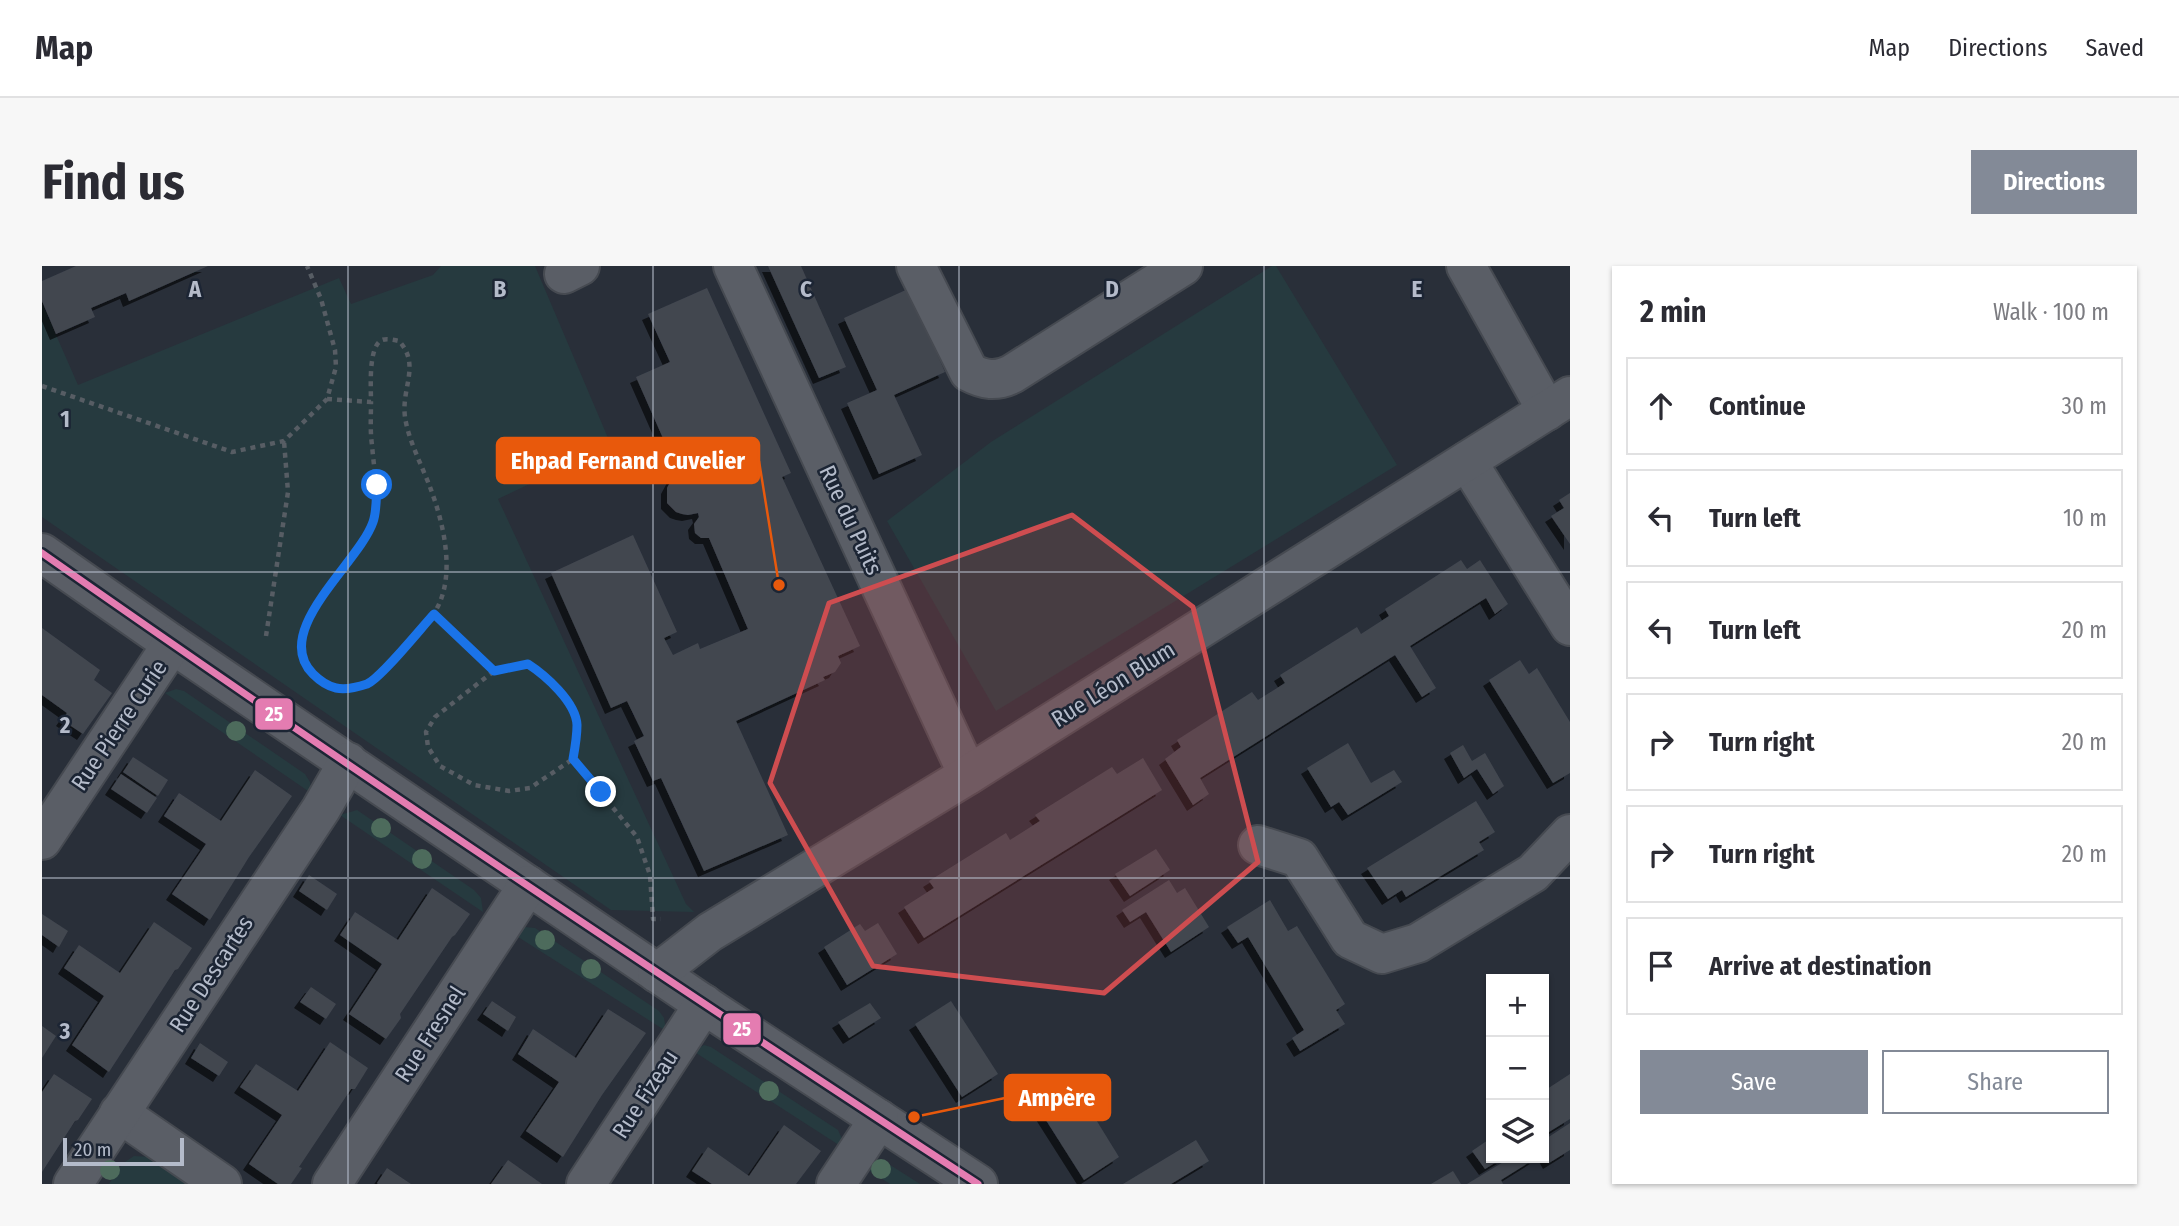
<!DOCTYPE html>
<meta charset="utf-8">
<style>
:root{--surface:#fff;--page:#f7f7f7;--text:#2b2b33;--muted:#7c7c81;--line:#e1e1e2;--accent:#838a97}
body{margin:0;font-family:"Fira Sans Condensed",sans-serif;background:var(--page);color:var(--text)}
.controls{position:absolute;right:21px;bottom:21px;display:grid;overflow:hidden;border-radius:0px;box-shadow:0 2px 5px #0004}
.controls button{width:63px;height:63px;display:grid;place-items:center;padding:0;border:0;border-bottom:2px solid var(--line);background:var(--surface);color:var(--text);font:35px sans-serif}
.scale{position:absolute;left:21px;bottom:18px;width:121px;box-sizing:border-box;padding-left:7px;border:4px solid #b4bbca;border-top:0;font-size:19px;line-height:24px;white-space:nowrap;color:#b4bbca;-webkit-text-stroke:5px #1c2534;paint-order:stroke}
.stop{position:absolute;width:21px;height:21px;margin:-16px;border:5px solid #1a73e8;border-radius:50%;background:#fff}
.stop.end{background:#1a73e8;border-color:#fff;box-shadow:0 2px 7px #0008}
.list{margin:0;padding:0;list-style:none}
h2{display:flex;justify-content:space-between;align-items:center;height:91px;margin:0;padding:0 28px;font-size:30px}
h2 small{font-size:23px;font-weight:400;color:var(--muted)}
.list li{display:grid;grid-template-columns:46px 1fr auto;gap:21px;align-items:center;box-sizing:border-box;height:98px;margin:0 14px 14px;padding:0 14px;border:2px solid var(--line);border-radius:0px}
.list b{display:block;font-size:26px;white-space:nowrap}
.list em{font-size:23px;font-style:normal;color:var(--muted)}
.actions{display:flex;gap:14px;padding:21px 28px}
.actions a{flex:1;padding:16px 0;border:2px solid var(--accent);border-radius:0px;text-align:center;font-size:24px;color:var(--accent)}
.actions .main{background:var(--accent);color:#fff}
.icon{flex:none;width:38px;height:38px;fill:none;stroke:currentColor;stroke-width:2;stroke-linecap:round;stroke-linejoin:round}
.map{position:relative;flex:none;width:1528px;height:918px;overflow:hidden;border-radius:0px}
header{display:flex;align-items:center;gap:42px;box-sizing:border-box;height:98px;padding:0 35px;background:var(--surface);border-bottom:2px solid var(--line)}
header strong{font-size:33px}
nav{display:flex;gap:38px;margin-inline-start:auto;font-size:24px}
.intro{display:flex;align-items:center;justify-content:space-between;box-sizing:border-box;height:168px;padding:0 42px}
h1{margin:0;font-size:49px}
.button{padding:18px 32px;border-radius:0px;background:var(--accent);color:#fff;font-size:24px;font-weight:700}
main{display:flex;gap:42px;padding:0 42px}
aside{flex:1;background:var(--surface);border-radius:0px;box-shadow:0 2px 5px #0004}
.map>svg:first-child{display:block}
.green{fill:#263a3f}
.building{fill:#424750;filter:url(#shadow)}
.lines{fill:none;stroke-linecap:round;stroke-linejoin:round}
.minor-casing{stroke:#464a51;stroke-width:42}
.path{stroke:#575d64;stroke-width:4.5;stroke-dasharray:5 5;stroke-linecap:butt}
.minor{stroke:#5a5e66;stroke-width:38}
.bus-1-casing{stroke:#1c2534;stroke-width:12}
.bus-1{stroke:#e47cb1;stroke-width:7}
.tree{fill:#4d6b5c}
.route{stroke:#1a73e8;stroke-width:9}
.marked{fill:#ce4d50;fill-opacity:0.2;stroke:#ce4d50;stroke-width:5;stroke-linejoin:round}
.grid{fill:none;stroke:#b4bbca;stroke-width:2;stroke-opacity:0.55}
.labels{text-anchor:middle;stroke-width:5;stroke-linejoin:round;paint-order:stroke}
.street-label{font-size:23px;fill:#b4bbca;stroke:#1c2534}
.grid-label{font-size:23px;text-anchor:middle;font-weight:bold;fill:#b4bbca;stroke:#1c2534;stroke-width:5;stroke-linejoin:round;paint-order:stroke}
.leader{fill:none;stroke:#e8590c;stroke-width:2.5}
.callout-dot{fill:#e8590c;stroke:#1c2534;stroke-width:2.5}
.callout{fill:#e8590c;stroke:#e8590c;stroke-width:2.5}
.callout-label{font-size:24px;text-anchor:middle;font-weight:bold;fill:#fff}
.line-badge{stroke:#1c2534;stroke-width:2.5}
.badge-label{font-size:19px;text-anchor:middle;font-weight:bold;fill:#fff}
</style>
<header>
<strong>Map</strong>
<nav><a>Map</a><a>Directions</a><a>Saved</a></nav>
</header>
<div class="intro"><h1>Find us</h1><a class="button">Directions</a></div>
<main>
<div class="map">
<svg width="1528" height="918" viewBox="0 0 1528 918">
<defs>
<filter id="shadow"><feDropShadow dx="-6" dy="6" stdDeviation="0" flood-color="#0009"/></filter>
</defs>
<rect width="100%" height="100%" fill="#292f39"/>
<!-- green -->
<g class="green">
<path d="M 399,0 L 493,0 L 569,179 L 456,233 L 644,638 L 652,646 L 569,644 L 0,251 L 0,37 L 36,119 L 297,12 L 309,38 L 391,9 Z"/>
<path d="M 1230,0 L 1234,0 L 1355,199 L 954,445 L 845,255 L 949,176 Z"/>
<path d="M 134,423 L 142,425 L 263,508 L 268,516 L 269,527 L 123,427 Z"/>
<path d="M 315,544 L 432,624 L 439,632 L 441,646 L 298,549 Z"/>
<path d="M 483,661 L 493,662 L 617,745 L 622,752 L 624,765 L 473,669 Z"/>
<path d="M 662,779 L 669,781 L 796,864 L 800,873 L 800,881 L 651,785 Z"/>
<path d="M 92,890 L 109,891 L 149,918 L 67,918 L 80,898 Z"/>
<path d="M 836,896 L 845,897 L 878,918 L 848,918 L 825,903 Z"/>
</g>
<!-- building -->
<g class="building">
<path d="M 34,0 L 166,0 L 87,35 L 84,27 L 49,42 L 53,51 L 14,68 L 0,35 L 0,15 Z"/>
<path d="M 726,0 L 759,0 L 804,101 L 777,112 Z"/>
<path d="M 665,22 L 749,207 L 740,211 L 818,380 L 796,390 L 799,397 L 793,406 L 781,411 L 783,414 L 694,455 L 746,569 L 662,605 L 619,512 L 611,515 L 592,475 L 602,470 L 585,435 L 569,442 L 509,307 L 591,269 L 635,366 L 622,372 L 631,389 L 656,377 L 658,383 L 706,363 L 667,272 L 659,272 L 653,267 L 652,258 L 657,251 L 656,247 L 646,249 L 640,248 L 634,246 L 625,237 L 625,222 L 631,211 L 636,207 L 635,204 L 630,205 L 624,201 L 623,193 L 628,188 L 594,111 L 628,96 L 606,48 Z"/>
<path d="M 866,23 L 903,106 L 852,129 L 880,189 L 837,208 L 805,137 L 835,124 L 802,52 Z"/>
<path d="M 1528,227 L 1528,278 L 1509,250 L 1522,242 L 1517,234 Z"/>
<path d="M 1419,294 L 1425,303 L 1438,294 L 1466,338 L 1453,348 L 1444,332 L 1368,380 L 1394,422 L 1380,431 L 1353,389 L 1158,512 L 1167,528 L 1151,539 L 1123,493 L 1139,481 L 1135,474 L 1210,426 L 1216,434 L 1243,417 L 1238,409 L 1315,361 L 1319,368 L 1347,350 L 1343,343 Z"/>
<path d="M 0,362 L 58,404 L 52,414 L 70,427 L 41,468 L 20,454 L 25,447 L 0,429 Z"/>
<path d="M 1478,394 L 1487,408 L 1495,402 L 1528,456 L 1528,507 L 1511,517 L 1447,414 Z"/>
<path d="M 1306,477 L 1329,517 L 1352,504 L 1360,516 L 1306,549 L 1297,536 L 1289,541 L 1265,502 Z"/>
<path d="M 1421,479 L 1430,495 L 1443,487 L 1462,520 L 1451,528 L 1435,503 L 1422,512 L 1408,487 Z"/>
<path d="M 91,491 L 126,514 L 116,530 L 81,506 Z"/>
<path d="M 1101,492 L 1120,524 L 882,672 L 862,641 L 892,622 L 887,615 L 964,567 L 968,574 L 998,555 L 993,549 L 1070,501 L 1075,508 Z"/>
<path d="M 213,504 L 250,530 L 207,591 L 168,654 L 130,628 L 164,578 L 122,550 L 137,527 L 179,555 Z"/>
<path d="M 79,508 L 115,532 L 105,547 L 69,523 Z"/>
<path d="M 1434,535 L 1453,566 L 1437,576 L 1442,584 L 1364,631 L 1360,624 L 1346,633 L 1325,602 Z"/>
<path d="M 1114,583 L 1128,604 L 1088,630 L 1073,608 Z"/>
<path d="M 267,609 L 295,628 L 285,644 L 257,625 Z"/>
<path d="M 1127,614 L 1135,627 L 1143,622 L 1167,661 L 1129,686 L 1104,646 L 1088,656 L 1080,644 Z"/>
<path d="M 390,622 L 428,648 L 413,669 L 410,671 L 358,748 L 359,752 L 344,773 L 307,748 L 340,698 L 298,669 L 313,646 L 356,674 Z"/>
<path d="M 1228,634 L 1246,665 L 1255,660 L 1303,738 L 1294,744 L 1303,758 L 1258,785 L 1250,772 L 1262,764 L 1206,671 L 1196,677 L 1185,661 Z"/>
<path d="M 0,648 L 26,665 L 17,681 L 0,669 Z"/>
<path d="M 112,656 L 150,682 L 136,703 L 133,704 L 67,806 L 30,779 L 62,730 L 22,702 L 37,679 L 78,707 Z"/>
<path d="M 836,657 L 855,688 L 805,719 L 782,681 L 818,658 L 823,665 Z"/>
<path d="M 269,721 L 294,738 L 284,753 L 258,736 Z"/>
<path d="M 450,735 L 474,751 L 466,765 L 441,748 Z"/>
<path d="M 909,735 L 956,808 L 920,831 L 873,758 Z"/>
<path d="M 828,737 L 839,752 L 807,772 L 796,756 Z"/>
<path d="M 566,743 L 604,767 L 560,829 L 521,891 L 484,865 L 517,816 L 476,788 L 491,763 L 534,792 Z"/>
<path d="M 0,760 L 14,770 L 0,792 Z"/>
<path d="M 288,776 L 326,802 L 313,823 L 309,823 L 257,901 L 260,902 L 249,918 L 236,918 L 207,898 L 240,849 L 198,821 L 214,798 L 256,825 Z"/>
<path d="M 158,777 L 186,796 L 177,810 L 149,792 Z"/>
<path d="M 12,808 L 50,833 L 36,854 L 33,855 L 0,906 L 0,826 Z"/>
<path d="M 1528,808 L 1528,853 L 1502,869 L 1502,825 Z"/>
<path d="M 1032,818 L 1077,891 L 1042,914 L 995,840 Z"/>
<path d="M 1528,857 L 1528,884 L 1507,897 L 1502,888 L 1502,874 Z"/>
<path d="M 742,859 L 779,885 L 754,918 L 670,918 L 650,905 L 666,881 L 707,910 Z"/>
<path d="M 1449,872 L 1449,892 L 1461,892 L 1443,903 L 1430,885 Z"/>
<path d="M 1154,874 L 1167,895 L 1129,918 L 1081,918 Z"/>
<path d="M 1468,892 L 1494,892 L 1459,914 L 1461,918 L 1425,918 Z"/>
<path d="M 466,894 L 500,918 L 449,918 Z"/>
<path d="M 345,902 L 369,918 L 336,918 L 335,917 Z"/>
<path d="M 1411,905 L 1419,918 L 1389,918 Z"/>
</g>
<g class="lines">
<defs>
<g id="minor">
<path d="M 691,0 L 926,509"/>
<path d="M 874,0 L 927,106 C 942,114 954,116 970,108 L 1141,0"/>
<path d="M 1424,0 L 1505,145"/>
<path d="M 522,8 L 538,0"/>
<path d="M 1425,195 L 1528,360"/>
<path d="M 0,287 L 130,378 L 673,746 L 936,918"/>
<path d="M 0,574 L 130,378"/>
<path d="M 1216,579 L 1257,592 L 1308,673 L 1340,688 L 1376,677 L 1491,607 L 1528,568"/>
<path d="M 615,707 L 668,666 L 926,509 L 1528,130"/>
<path d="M 77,847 L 180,918"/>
<path d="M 31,918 L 279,543 L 306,496"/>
<path d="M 290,918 L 486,619"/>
<path d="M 544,918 L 662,738"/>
<path d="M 794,918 L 837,853"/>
</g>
</defs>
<!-- minor casing -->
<use href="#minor" class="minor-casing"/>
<!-- path -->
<g class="path">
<path d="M 0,120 L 190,186 L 242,175 L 285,133 L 294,101 L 293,84 L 279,33 L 265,0"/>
<path d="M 285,133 L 329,136 C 329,122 326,80 340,74 C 345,72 352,74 357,75 C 379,99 359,122 363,151 C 366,173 380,200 388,221 C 402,258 416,315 390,350 C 375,371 354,390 336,409 C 325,419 311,423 297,422 C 286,421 277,414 270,406 C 228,365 323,294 331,253 C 337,228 332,204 330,179 C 328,165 329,150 329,136"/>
<path d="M 392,348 L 452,405"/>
<path d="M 224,370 L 246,226 L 242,175"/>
<path d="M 531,493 C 533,482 535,470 535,458 C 534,436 503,409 486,398 L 452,405 L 393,451 L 384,466 L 386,481 L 398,500 L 432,519 L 467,525 L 488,522 L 531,493 L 595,571 L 608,609 L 611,653 L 619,653"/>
</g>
<!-- minor -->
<use href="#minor" class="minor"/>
<defs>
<path id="bus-1" d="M 0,287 C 308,503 621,712 936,918"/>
</defs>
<!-- bus-1 casing -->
<use href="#bus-1" class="bus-1-casing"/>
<!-- bus-1 -->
<use href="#bus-1" class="bus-1"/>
</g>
<!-- trees -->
<g class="tree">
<circle cx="194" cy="465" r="10"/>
<circle cx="339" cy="562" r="10"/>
<circle cx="380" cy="593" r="10"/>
<circle cx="503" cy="674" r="10"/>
<circle cx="549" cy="703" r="10"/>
<circle cx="727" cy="825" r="10"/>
<circle cx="839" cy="903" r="10"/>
<circle cx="68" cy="904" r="10"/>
</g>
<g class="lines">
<!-- route -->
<path class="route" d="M 335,219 C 334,230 335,245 331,256 C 317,297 228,365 271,408 C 277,414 285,420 294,422 C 303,424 316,421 325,418 C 339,412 379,362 392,348 L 452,405 L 486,398 C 503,409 534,436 535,459 C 535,470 533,482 531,493 L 559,526"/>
</g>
<!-- marked area -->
<path class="marked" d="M 1030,249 L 1151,341 L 1216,596 L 1062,727 L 831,700 L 728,517 L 787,337 Z"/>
<!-- grid -->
<path class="grid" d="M 306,0 L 306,918M 611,0 L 611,918M 917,0 L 917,918M 1222,0 L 1222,918M 0,306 L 1528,306M 0,612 L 1528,612"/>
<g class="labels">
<!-- street labels -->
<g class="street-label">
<text transform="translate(809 254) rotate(65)" y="8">Rue du Puits</text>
<text transform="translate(1071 418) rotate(-32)" y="8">Rue Léon Blum</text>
<text transform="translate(77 459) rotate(-56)" y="8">Rue Pierre Curie</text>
<text transform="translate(169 708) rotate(-57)" y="8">Rue Descartes</text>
<text transform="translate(388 768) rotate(-57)" y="8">Rue Fresnel</text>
<text transform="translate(603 828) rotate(-57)" y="8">Rue Fizeau</text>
</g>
</g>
<g class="grid-label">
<text x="153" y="31">A</text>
<text x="458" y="31">B</text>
<text x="764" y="31">C</text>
<text x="1070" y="31">D</text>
<text x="1375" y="31">E</text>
<text x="23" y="161">1</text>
<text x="23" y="467">2</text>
<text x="23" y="773">3</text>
</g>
<!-- callouts -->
<path class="leader" d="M737 319L717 195M872 851L963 832"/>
<g class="callout-dot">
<circle cx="737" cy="319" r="7"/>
<circle cx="872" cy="851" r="7"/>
</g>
<g class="callout">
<rect x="455" y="172" width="262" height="45" rx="7"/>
<rect x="963" y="809" width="105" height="45" rx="7"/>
</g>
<g class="callout-label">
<text x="586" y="203">Ehpad Fernand Cuvelier</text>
<text x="1015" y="840">Ampère</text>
</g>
<g class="line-badge">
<rect x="212" y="431" width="40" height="34" rx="7" fill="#e47cb1"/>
<rect x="680" y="746" width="40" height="34" rx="7" fill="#e47cb1"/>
</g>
<g class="badge-label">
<text x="232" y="455">25</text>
<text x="700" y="770">25</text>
</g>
</svg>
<div class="controls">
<button>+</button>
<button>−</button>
<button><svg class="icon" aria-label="layers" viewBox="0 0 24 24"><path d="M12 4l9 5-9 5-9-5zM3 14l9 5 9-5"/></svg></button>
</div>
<div class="scale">20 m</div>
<div class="stop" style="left:335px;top:219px"></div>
<div class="stop end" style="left:559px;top:526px"></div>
</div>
<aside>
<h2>2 min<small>Walk · 100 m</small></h2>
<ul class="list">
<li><svg class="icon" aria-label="ahead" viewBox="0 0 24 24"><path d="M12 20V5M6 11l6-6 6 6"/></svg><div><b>Continue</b></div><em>30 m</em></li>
<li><svg class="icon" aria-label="left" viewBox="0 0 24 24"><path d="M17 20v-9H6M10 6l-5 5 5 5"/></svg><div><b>Turn left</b></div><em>10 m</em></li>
<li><svg class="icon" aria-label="left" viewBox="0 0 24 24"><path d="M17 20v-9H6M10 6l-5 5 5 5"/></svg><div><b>Turn left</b></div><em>20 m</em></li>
<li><svg class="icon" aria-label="right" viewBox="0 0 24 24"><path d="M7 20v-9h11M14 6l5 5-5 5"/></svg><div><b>Turn right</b></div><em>20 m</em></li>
<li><svg class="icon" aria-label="right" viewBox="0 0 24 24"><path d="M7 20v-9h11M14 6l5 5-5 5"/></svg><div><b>Turn right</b></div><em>20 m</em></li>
<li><svg class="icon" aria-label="arrive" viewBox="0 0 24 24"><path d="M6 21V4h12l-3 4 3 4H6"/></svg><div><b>Arrive at destination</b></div></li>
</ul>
<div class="actions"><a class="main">Save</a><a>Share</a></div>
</aside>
</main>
